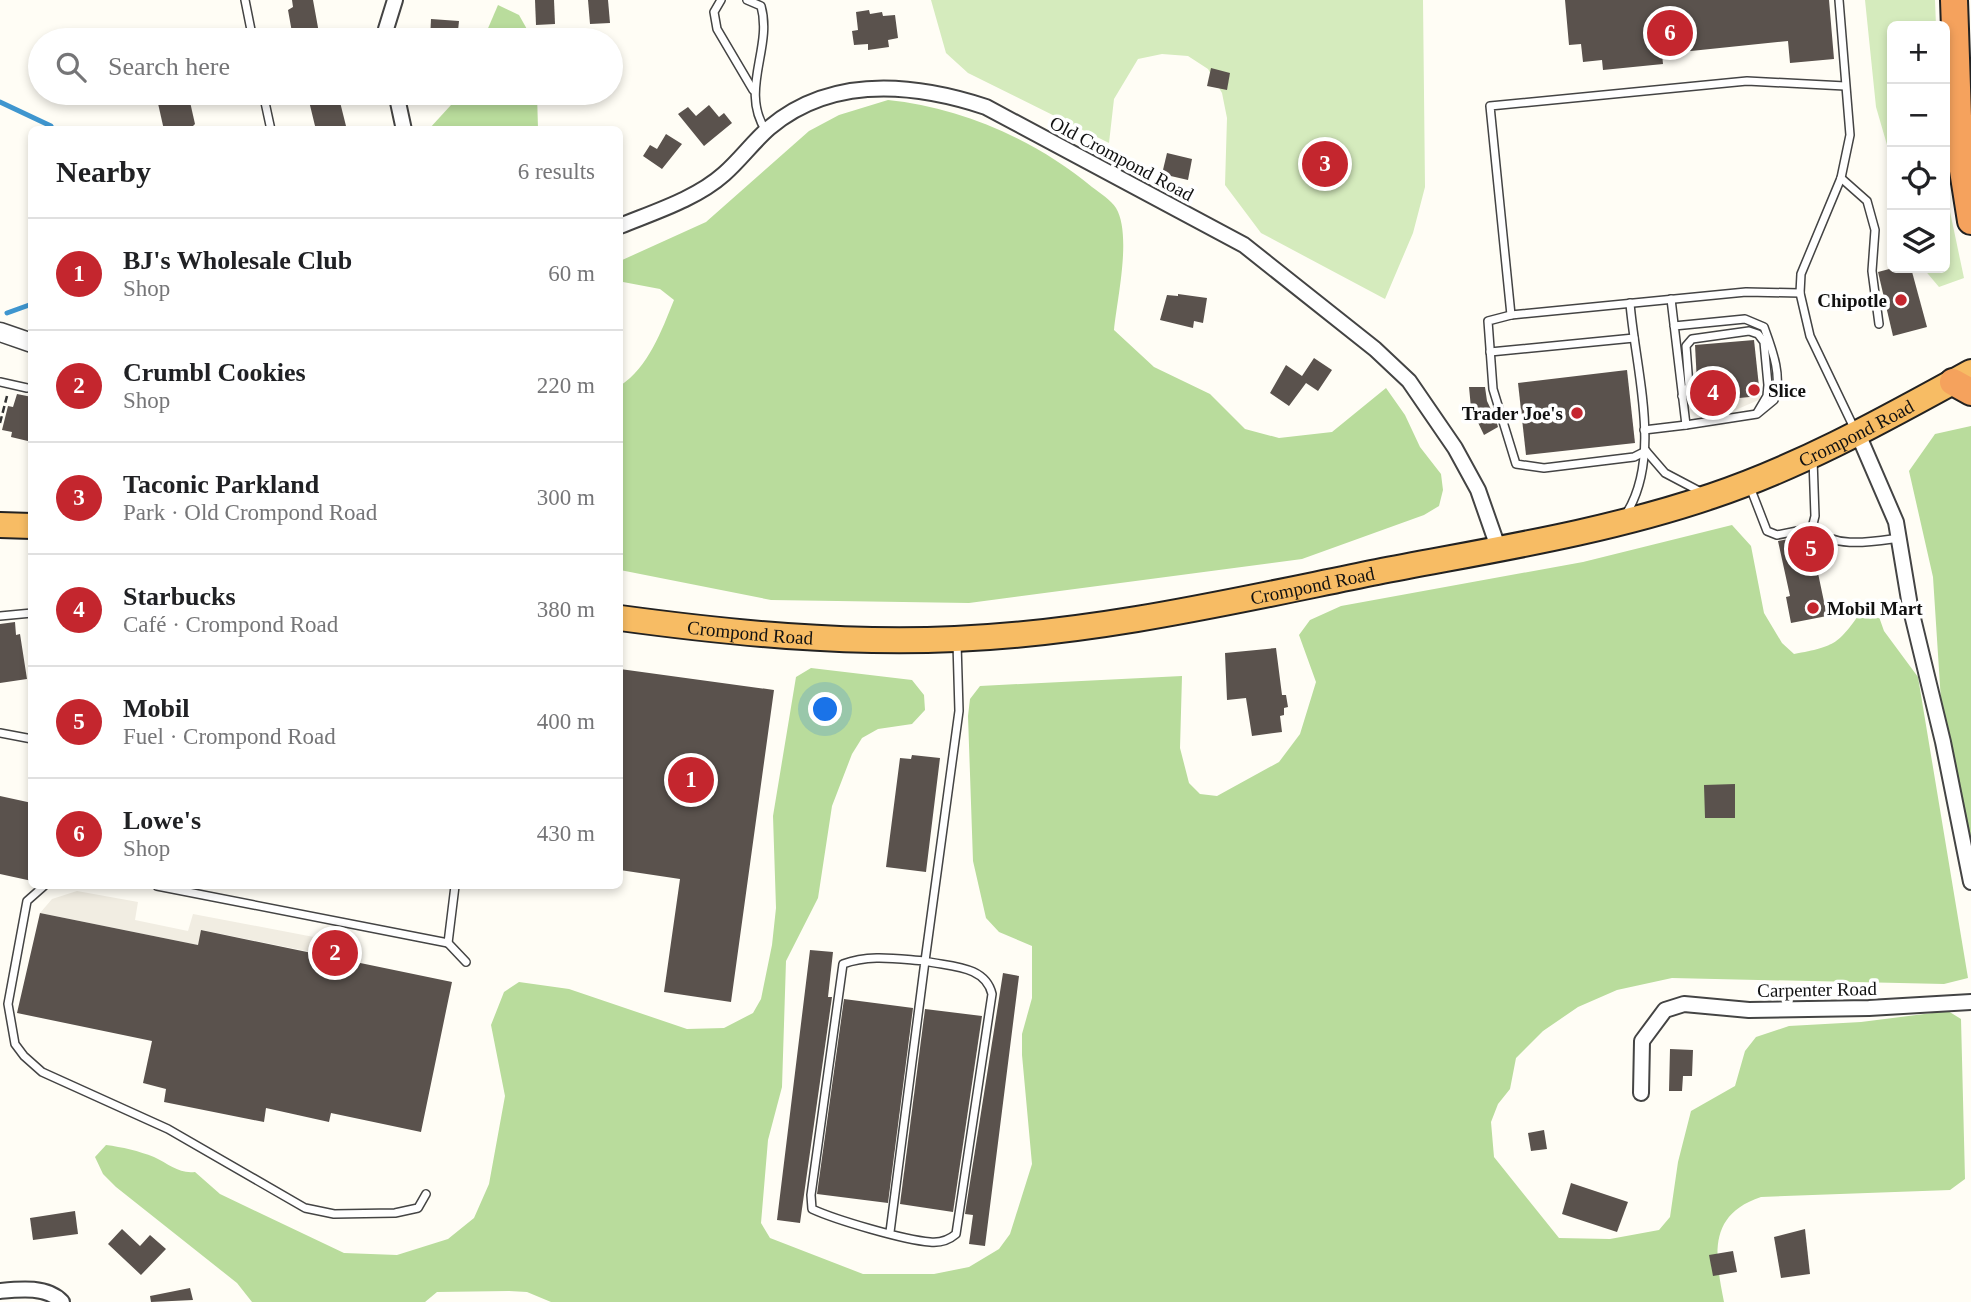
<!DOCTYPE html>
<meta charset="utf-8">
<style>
:root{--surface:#fff;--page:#f6f6f6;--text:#202124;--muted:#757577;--line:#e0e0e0;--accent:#c4262e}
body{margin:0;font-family:"Times New Roman",serif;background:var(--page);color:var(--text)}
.controls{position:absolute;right:21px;top:21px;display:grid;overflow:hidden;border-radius:10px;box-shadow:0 4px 10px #0003}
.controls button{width:63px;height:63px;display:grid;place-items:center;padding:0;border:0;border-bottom:2px solid var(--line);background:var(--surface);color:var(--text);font:35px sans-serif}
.you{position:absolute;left:826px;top:710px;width:24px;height:24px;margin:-18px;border:5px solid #fff;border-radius:50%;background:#1a73e8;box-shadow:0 0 0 10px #1a73e833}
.badge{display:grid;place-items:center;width:46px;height:46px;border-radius:50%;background:var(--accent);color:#fff;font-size:23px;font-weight:700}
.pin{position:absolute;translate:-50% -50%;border:4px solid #fff;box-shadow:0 2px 7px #0006}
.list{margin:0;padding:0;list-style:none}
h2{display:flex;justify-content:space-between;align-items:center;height:91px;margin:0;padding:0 28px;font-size:30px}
h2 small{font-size:23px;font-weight:400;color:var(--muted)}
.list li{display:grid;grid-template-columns:46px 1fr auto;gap:21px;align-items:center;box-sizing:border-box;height:112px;padding:0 28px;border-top:2px solid var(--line)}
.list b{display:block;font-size:26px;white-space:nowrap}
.list p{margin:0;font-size:23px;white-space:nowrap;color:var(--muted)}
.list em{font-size:23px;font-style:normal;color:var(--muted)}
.icon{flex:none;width:38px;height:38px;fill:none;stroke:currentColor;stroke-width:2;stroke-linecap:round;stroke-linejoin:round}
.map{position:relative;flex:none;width:1971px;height:1302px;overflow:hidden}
.search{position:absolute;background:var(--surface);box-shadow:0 4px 10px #0003;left:28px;top:28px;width:595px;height:77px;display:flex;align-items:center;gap:18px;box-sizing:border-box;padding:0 24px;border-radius:38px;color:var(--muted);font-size:26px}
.panel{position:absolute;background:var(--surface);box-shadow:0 4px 10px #0003;left:28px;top:126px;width:595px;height:763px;border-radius:10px}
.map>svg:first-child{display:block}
.green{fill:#d5ebbd}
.forest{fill:#b9dc9c}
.plaza{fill:#f1ede2}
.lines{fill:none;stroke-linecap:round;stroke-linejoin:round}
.stream{stroke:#3f96cf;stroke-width:5}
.building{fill:#5a524d}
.service-casing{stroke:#444;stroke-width:10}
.minor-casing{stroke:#444;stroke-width:18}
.tertiary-casing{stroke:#444;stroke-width:21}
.trunk-casing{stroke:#222;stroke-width:28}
.motorway-casing{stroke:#222;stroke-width:30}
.path{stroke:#333;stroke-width:2.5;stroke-dasharray:7 3.5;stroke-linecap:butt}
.service{stroke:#fff;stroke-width:7}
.minor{stroke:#fff;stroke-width:14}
.tertiary{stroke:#fff;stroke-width:18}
.trunk{stroke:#f7bc64;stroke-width:24}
.motorway{stroke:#f5a25d;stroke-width:26}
.poi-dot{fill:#c4262e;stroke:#fff;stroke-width:2.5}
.labels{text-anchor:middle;stroke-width:7;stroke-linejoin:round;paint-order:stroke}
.street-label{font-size:19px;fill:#111;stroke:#fff}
.poi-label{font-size:19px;font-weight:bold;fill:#111;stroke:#fff;text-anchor:end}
</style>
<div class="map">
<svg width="1971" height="1302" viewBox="0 0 1971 1302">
<rect width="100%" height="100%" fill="#fffdf5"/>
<!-- green -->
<g class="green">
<path d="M 931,0 L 1423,0 L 1425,187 L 1413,233 L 1385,299 L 1261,233 L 1225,185 L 1227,118 L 1222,93 L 1208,69 L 1188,56 L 1162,54 L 1138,59 L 1114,99 L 1109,143 L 968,73 L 946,53 Z"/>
<path d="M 1865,0 L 1935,0 L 1936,26 L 1892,26 L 1892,162 L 1876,107 Z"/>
<path d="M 1945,188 L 1964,278 L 1939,287 L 1923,268 L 1945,268 Z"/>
</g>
<!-- forest -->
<g class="forest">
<path d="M 498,5 L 519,15 L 533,40 L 483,40 Z"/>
<path d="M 462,93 L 537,93 L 538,129 L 429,129 Z"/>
<path d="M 888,100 C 960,107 1036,140 1092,187 C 1100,193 1111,200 1116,208 C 1132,235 1117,299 1114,330 L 1154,367 L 1210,394 L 1245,429 L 1279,438 L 1332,432 L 1386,388 L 1405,415 L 1420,447 L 1441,474 L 1443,490 L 1439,506 L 1424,515 L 1302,559 L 969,603 L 771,600 L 620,570 L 620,386 C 649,366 661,332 674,300 L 660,289 L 623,282 L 620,279 L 620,261 L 706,222 L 809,131 L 839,115 Z"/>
<path d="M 1971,426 L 1971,844 L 1941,701 L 1933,577 L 1909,471 L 1935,434 Z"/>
<path d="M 1732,525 L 1751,546 L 1764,613 L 1782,643 L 1794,654 C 1837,646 1838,644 1863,609 L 1878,614 L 1884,631 L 1918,677 L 1968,978 L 1944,984 L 1672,978 L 1617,990 L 1578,1007 L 1543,1031 L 1516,1058 L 1510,1089 L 1498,1104 L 1491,1122 L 1494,1157 L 1559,1238 L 1610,1239 L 1659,1230 L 1670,1217 L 1678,1162 L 1691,1111 L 1735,1086 L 1745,1051 L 1756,1037 L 1789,1026 L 1861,1022 L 1948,1011 L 1961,1019 L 1965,1179 L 1950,1190 L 1761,1197 C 1707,1215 1715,1256 1724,1302 L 551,1302 L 527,1292 L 509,1291 L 437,1292 L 425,1302 L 252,1302 L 237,1283 L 116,1187 L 103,1174 L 95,1157 L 106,1145 C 122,1147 139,1151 154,1157 C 169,1164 179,1174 195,1172 L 220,1194 L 344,1253 L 397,1255 L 448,1239 L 474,1218 L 489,1184 L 505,1096 L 491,1025 L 504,992 L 519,982 L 569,989 L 687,1029 L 724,1028 L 753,1013 L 761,999 L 772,945 L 776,908 L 773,816 L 796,677 L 811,668 L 912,680 L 924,695 L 925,710 L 912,724 L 878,729 L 862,738 L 852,754 L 832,806 L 818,898 L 786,961 L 782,1087 L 768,1140 L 761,1223 L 770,1238 L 863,1274 L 934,1274 L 969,1267 L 999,1249 L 1010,1234 L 1032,1164 L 1022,1055 L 1022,1034 L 1032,998 L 1032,946 L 999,932 L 986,918 L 973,861 L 968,716 L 970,699 L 980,686 L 1182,676 L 1180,748 L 1189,783 L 1200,794 L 1217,796 L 1279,762 L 1300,734 L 1316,682 L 1299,635 L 1310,620 L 1341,606 L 1583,562 Z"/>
</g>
<!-- plaza -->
<g class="plaza">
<path d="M 1698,396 L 1698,401 L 1760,396 L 1761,399 L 1733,411 L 1700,415 L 1694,407 L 1693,397 Z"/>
<path d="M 77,891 L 138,902 L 135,920 L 188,931 L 193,914 L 319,938 L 316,953 L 202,930 L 198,945 L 40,913 L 52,899 Z"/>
</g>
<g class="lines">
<!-- stream -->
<g class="stream">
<path d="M 0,102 L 51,126 L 53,130"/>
<path d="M 7,313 L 32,304"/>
</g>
</g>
<!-- building -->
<g class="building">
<path d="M 292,0 L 313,0 L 319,33 L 293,38 L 288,10 L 293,7 Z"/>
<path d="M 535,0 L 554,0 L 555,24 L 536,25 Z"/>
<path d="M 588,0 L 608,0 L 610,23 L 590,24 Z"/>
<path d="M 1565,0 L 1829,0 L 1834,59 L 1790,63 L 1788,41 L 1662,54 L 1663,64 L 1603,70 L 1602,60 L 1583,62 L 1581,44 L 1569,45 Z"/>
<path d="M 869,10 L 870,14 L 882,12 L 883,16 L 895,15 L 898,38 L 888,40 L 889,47 L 868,50 L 868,44 L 854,45 L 852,31 L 858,30 L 856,12 Z"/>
<path d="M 431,19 L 459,21 L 457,40 L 430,40 Z"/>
<path d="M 1211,68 L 1230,73 L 1227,90 L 1207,86 Z"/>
<path d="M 188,93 L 195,124 L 189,130 L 164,130 L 157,99 Z"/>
<path d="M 307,93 L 335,93 L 337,99 L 339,98 L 347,130 L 316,130 Z"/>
<path d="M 709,105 L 719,117 L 724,113 L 732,123 L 704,146 L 678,114 L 688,107 L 696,116 Z"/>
<path d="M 666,134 L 682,144 L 662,169 L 643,156 L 650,145 L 657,149 Z"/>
<path d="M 1167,153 L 1192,159 L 1188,180 L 1162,174 Z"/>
<path d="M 1893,268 L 1911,268 L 1927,327 L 1893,336 L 1878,272 Z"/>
<path d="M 1178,294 L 1207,298 L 1203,323 L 1194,321 L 1193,328 L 1160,320 L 1167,295 L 1178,296 Z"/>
<path d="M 1754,340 L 1760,396 L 1698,402 L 1695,345 Z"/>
<path d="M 1314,358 L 1332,370 L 1318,391 L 1306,383 L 1289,406 L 1270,393 L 1286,365 L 1302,376 Z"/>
<path d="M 1627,370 L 1635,443 L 1526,455 L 1518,383 Z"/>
<path d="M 1469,387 L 1485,387 L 1487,401 L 1496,420 L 1498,427 L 1484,435 L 1471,408 Z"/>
<path d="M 17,394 L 32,397 L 32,442 L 11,437 L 12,432 L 2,430 L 8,406 L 13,407 Z"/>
<path d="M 1810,535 L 1827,616 L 1791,623 L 1786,597 L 1790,596 L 1778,541 Z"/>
<path d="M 15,622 L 16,635 L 20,634 L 27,679 L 0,683 L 0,624 Z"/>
<path d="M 1276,648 L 1282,695 L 1286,695 L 1288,707 L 1284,708 L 1284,715 L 1280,716 L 1282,732 L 1252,736 L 1246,698 L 1227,700 L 1225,653 Z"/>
<path d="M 620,669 L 774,690 L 731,1002 L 664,992 L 680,879 L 620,870 Z"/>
<path d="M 912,755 L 940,758 L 926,872 L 886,867 L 900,758 L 911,759 Z"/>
<path d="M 1735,784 L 1735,818 L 1705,818 L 1704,785 Z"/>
<path d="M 0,796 L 32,803 L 32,881 L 0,874 Z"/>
<path d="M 40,913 L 198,945 L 201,930 L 452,982 L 421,1132 L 331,1113 L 329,1122 L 266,1108 L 264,1122 L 164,1102 L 166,1089 L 143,1083 L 152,1041 L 17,1013 Z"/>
<path d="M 810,950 L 833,952 L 828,997 L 832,997 L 800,1223 L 777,1220 Z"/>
<path d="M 1003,973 L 1019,976 L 985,1246 L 969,1244 L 973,1215 L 965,1214 Z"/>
<path d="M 844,999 L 913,1008 L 888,1203 L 817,1194 Z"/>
<path d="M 925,1009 L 982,1016 L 953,1212 L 900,1204 Z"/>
<path d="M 1670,1049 L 1693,1050 L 1692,1076 L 1683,1076 L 1682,1091 L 1669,1091 Z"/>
<path d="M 1544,1130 L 1547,1149 L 1531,1151 L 1528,1133 Z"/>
<path d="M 1571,1183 L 1628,1202 L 1617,1232 L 1562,1214 Z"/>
<path d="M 75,1211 L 78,1234 L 33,1240 L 30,1218 Z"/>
<path d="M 122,1229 L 140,1246 L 150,1235 L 166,1249 L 141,1275 L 108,1244 Z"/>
<path d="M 1805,1229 L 1810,1274 L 1781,1278 L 1774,1237 Z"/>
<path d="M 1733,1251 L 1737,1272 L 1713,1276 L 1709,1255 Z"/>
<path d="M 190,1288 L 193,1300 L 151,1302 L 150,1296 Z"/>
</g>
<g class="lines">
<defs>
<g id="service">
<path d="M 245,0 L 253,40"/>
<path d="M 721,0 L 714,12 L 717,29 L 753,90"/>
<path d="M 747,0 L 761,6 C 773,48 739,90 766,131"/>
<path d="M 1839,0 L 1850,135 L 1841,178 L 1801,274 L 1800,293 L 1810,336 L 1855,430"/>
<path d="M 263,93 L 271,130"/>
<path d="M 1841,178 L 1867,201 L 1875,230 L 1872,271 L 1879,324"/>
<path d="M 1671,299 L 1686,425 L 1757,414 L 1774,400 C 1783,377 1772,349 1764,327 L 1745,319 L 1674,326"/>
<path d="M 1511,315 L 1490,106 L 1747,81 L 1845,86"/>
<path d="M 1490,352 L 1634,338"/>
<path d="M 0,382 L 27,388"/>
<path d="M 1682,396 L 1689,386 L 1686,346 L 1692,339 L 1749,331 L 1758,334 L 1764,342 L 1768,385 L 1767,396 L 1757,413"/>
<path d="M 1644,430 L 1686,425"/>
<path d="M 1646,451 L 1634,457 L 1544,468 L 1516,464 L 1493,389 L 1488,321 L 1511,315 L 1746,292 L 1800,293"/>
<path d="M 1646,451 L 1665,473 L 1701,492"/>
<path d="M 1750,487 L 1767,531 L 1777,535 L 1812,528"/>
<path d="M 1626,514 C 1663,456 1635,368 1630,303"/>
<path d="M 1812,528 C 1835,549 1870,542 1899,538"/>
<path d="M 1812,528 L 1815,516 L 1813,459"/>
<path d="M 0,616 L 32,613"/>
<path d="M 0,733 L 32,739"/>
<path d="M 44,886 L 27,901 L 8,1004 L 15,1044 L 24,1056 L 42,1072 L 168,1129 L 305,1208 L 334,1214 L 395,1213 L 418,1208 L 426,1194"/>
<path d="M 157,886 L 448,943"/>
<path d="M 455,886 L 448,943 L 466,962"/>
<path d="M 890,1232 L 925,961 C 950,967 985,965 992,994 L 956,1234 C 949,1240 940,1243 930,1242 C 904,1240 836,1220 812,1209 L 811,1195 L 843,964 C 870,954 897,959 925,961 L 959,711 L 957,643"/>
</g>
<g id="minor">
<path d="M 387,40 L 386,29 L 395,0"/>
<path d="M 396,93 L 404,130"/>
<path d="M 620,226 C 654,212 696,199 724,174 C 740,160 753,142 769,128 C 832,75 913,83 986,107 L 1244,245 L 1375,349 L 1409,381 L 1455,448 L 1478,490 L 1499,550"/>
<path d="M 1858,434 L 1896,522 L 1910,606 L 1943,742 L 1971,882"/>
<path d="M 1641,1093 L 1642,1041 L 1665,1010 L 1684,1004 L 1749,1010 L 1869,1008 L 1971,1002"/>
<path d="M 0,1291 C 20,1289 47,1286 62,1302"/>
</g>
<path id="tertiary" d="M 0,332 L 32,343"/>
<g id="trunk">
<path d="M 0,525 L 32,526"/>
<path id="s1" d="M 620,618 C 731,633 843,644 955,639 C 1098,633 1238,600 1377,572 C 1490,550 1603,533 1712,496 C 1804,465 1887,418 1971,372"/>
</g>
<g id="motorway">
<path d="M 1954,0 L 1959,145 L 1971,221"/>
<path d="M 1953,382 L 1971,392"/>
</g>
</defs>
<!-- service casing -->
<use href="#service" class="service-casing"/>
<!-- minor casing -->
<use href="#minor" class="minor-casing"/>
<!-- tertiary casing -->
<use href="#tertiary" class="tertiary-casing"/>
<!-- trunk casing -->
<use href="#trunk" class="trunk-casing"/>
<!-- motorway casing -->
<use href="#motorway" class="motorway-casing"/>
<!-- path -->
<path class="path" d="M 0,423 L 7,396"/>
<!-- service -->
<use href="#service" class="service"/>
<!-- minor -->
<use href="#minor" class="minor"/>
<!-- tertiary -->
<use href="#tertiary" class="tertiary"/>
<!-- trunk -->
<use href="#trunk" class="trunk"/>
<!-- motorway -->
<use href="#motorway" class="motorway"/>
</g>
<!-- markers -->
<g class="poi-dot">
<circle cx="1901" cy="300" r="7"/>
<circle cx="1754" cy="390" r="7"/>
<circle cx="1577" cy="413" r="7"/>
<circle cx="1813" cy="608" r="7"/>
</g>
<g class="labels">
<!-- street labels -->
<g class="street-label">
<text transform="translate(1122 158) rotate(28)" y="7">Old Crompond Road</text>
<text dy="7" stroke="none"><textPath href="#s1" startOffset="1265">Crompond Road</textPath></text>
<text dy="7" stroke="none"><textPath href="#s1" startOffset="698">Crompond Road</textPath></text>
<text dy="7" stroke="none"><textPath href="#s1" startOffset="131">Crompond Road</textPath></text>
<text transform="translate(1817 989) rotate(-1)" y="7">Carpenter Road</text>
</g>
<!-- poi labels -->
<g class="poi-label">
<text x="1887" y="307">Chipotle</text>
<text x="1768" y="397" text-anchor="start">Slice</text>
<text x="1563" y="420">Trader Joe's</text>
<text x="1827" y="615" text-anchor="start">Mobil Mart</text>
</g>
</g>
</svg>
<div class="controls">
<button>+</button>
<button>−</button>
<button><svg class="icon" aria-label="locate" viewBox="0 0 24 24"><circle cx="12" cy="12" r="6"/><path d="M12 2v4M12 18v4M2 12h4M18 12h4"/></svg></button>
<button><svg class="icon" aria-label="layers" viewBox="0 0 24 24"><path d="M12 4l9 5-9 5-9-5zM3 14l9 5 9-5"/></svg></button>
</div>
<div class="you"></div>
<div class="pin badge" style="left:691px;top:780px">1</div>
<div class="pin badge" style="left:335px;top:953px">2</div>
<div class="pin badge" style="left:1325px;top:164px">3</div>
<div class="pin badge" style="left:1713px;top:393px">4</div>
<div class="pin badge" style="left:1811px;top:549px">5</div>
<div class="pin badge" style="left:1670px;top:33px">6</div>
<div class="search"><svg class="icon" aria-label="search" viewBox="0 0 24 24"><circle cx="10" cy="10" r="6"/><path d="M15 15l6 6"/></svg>Search here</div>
<section class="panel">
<h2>Nearby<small>6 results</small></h2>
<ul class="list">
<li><span class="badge">1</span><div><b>BJ's Wholesale Club</b><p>Shop</p></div><em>60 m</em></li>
<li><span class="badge">2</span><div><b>Crumbl Cookies</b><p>Shop</p></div><em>220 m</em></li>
<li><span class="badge">3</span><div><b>Taconic Parkland</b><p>Park · Old Crompond Road</p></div><em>300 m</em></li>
<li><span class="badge">4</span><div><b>Starbucks</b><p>Café · Crompond Road</p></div><em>380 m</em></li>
<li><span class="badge">5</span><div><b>Mobil</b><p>Fuel · Crompond Road</p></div><em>400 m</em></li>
<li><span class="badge">6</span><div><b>Lowe's</b><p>Shop</p></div><em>430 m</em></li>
</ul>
</section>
</div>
